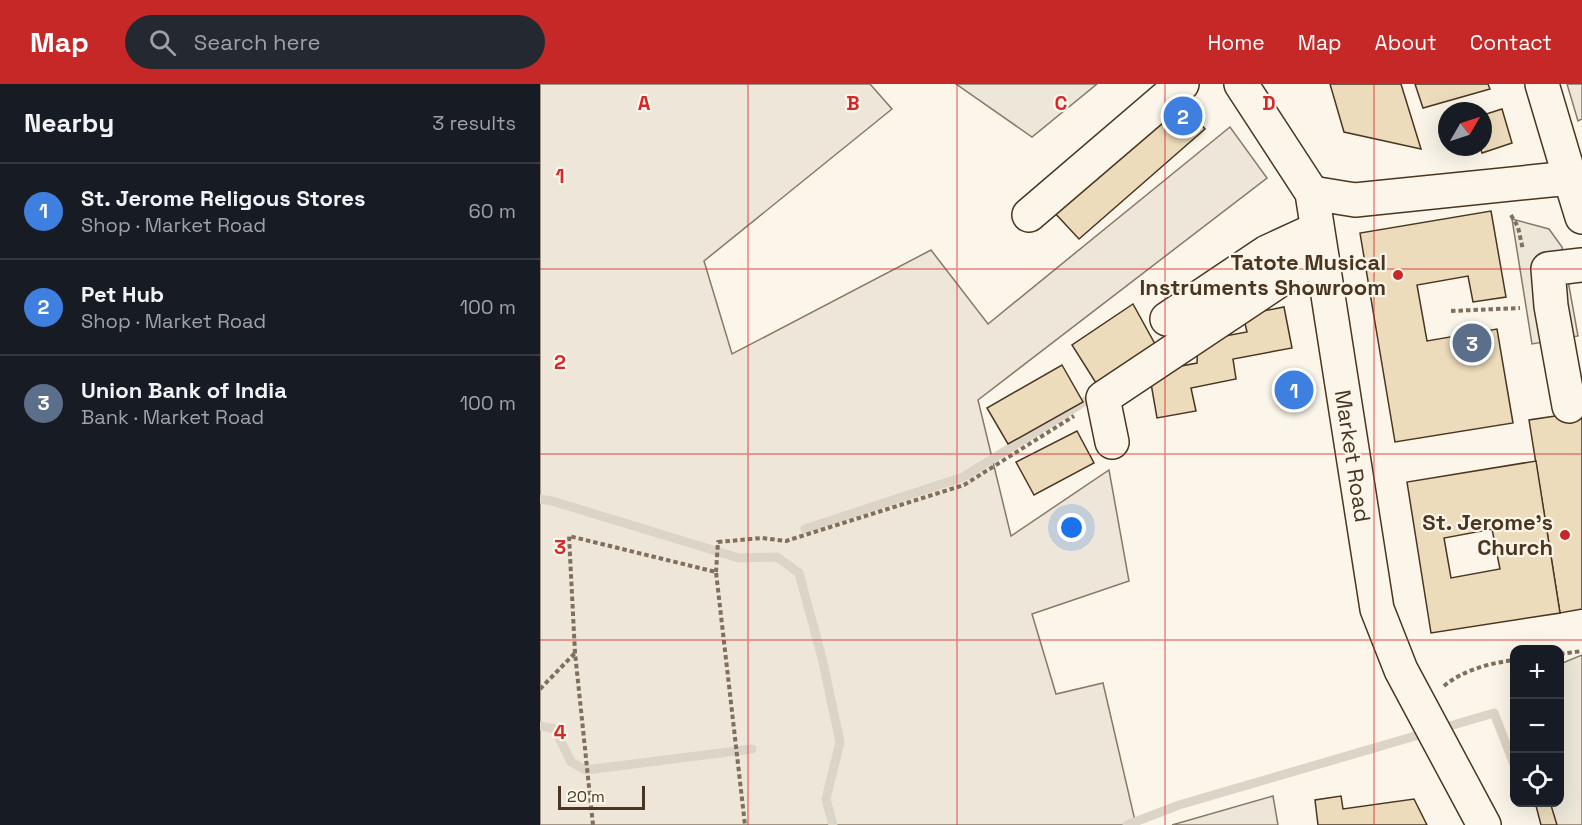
<!DOCTYPE html>
<meta charset="utf-8">
<style>
:root{--surface:#171b24;--page:#242831;--text:#f1f3f6;--muted:#9ea1a6;--line:#363941;--accent:#c62828}
body{margin:0;font-family:"Space Grotesk",sans-serif;background:var(--page);color:var(--text)}
.controls{position:absolute;right:18px;bottom:18px;display:grid;overflow:hidden;border-radius:12px;box-shadow:0 6px 24px #0002}
.controls button{width:54px;height:54px;display:grid;place-items:center;padding:0;border:0;border-bottom:2px solid var(--line);background:var(--surface);color:var(--text);font:30px sans-serif}
.compass{position:absolute;left:898px;top:18px;width:54px;height:54px;border-radius:50%;background:var(--surface);box-shadow:0 6px 24px #0002;rotate:51deg}
.scale{position:absolute;left:18px;bottom:15px;width:87px;box-sizing:border-box;padding-left:6px;border:3px solid #4a3520;border-top:0;font-size:16px;line-height:21px;white-space:nowrap;color:#4a3520;-webkit-text-stroke:4px #fbf6e9;paint-order:stroke}
.you{position:absolute;left:532px;top:444px;width:21px;height:21px;margin:-15px;border:4px solid #fff;border-radius:50%;background:#1a73e8;box-shadow:0 0 0 9px #1a73e833}
.badge{display:grid;place-items:center;width:39px;height:39px;border-radius:50%;background:var(--accent);color:#fff;font-size:20px;font-weight:700}
.pin{position:absolute;translate:-50% -50%;border:3px solid #fff;box-shadow:0 2px 6px #0006}
.list{margin:0;padding:0;list-style:none}
h2{display:flex;justify-content:space-between;align-items:center;height:78px;margin:0;padding:0 24px;font-size:26px}
h2 small{font-size:20px;font-weight:400;color:var(--muted)}
.list li{display:grid;grid-template-columns:39px 1fr auto;gap:18px;align-items:center;box-sizing:border-box;height:96px;padding:0 24px;border-top:2px solid var(--line)}
.list b{display:block;font-size:22px;white-space:nowrap}
.list p{margin:0;font-size:20px;white-space:nowrap;color:var(--muted)}
.list em{font-size:20px;font-style:normal;color:var(--muted)}
.icon{flex:none;width:33px;height:33px;fill:none;stroke:currentColor;stroke-width:2;stroke-linecap:round;stroke-linejoin:round}
.map{position:relative;flex:none;width:1042px;height:741px;overflow:hidden}
header{display:flex;align-items:center;gap:36px;box-sizing:border-box;height:84px;padding:0 30px;background:var(--accent);color:#fff}
header strong{font-size:28px}
nav{display:flex;gap:33px;margin-inline-start:auto;font-size:21px}
.search{width:420px;height:54px;background:var(--page);display:flex;align-items:center;gap:15px;box-sizing:border-box;padding:0 21px;border-radius:33px;color:var(--muted);font-size:22px}
main{display:flex}
aside{flex:1;background:var(--surface)}
.map>svg:first-child{display:block}
.green{fill:#ede6d9;stroke:#887966;stroke-width:1.5}
.parking{fill:#ede7d9;stroke:#887966;stroke-width:1.5}
.lines{fill:none;stroke-linecap:round;stroke-linejoin:round}
.stream{stroke:#dcd4c6;stroke-width:9}
.building{fill:#ecdcbc;stroke:#4a3520;stroke-width:1.5;fill-rule:evenodd}
.minor-casing{stroke:#4a3520;stroke-width:36}
.major-casing{stroke:#4a3520;stroke-width:36}
.path{stroke:#7f6f5c;stroke-width:4;stroke-dasharray:4.5 3;stroke-linecap:butt}
.minor{stroke:#fbf6e9;stroke-width:33}
.major{stroke:#fbf6e9;stroke-width:33}
.grid{fill:none;stroke:#d62828;stroke-width:1.5;stroke-opacity:0.55}
.poi-dot{fill:#c62828;stroke:#fbf6e9;stroke-width:2}
.labels{text-anchor:middle;stroke-width:4.5;stroke-linejoin:round;paint-order:stroke}
.poi-label{font-size:22px;font-weight:bold;fill:#4a3520;stroke:#fbf6e9;text-anchor:end}
.street-label{font-size:22px;fill:#4a3520;stroke:#fbf6e9}
.grid-label{font-size:20px;text-anchor:middle;font-weight:bold;fill:#d62828;stroke:#fbf6e9;stroke-width:4.5;stroke-linejoin:round;paint-order:stroke}
</style>
<header>
<strong>Map</strong>
<div class="search"><svg class="icon" aria-label="search" viewBox="0 0 24 24"><circle cx="10" cy="10" r="6"/><path d="M15 15l6 6"/></svg>Search here</div>
<nav><a>Home</a><a>Map</a><a>About</a><a>Contact</a></nav>
</header>
<main>
<aside>
<h2>Nearby<small>3 results</small></h2>
<ul class="list">
<li><span class="badge" style="background:#3f7fe0">1</span><div><b>St. Jerome Religous Stores</b><p>Shop · Market Road</p></div><em>60 m</em></li>
<li><span class="badge" style="background:#3f7fe0">2</span><div><b>Pet Hub</b><p>Shop · Market Road</p></div><em>100 m</em></li>
<li><span class="badge" style="background:#5c6f8a">3</span><div><b>Union Bank of India</b><p>Bank · Market Road</p></div><em>100 m</em></li>
</ul>
</aside>
<div class="map">
<svg width="1042" height="741" viewBox="0 0 1042 741">
<rect width="100%" height="100%" fill="#fbf6e9"/>
<!-- green -->
<g class="green">
<path d="M 0,0 L 330,0 L 352,25 L 164,177 L 192,270 L 391,166 L 448,240 L 690,43 L 727,94 L 438,316 L 471,452 L 569,386 L 589,497 L 492,530 L 516,610 L 563,599 L 596,741 L 0,741 Z"/>
<path d="M 1027,0 L 1042,0 L 1042,35 L 1038,37 Z"/>
<path d="M 733,712 L 738,741 L 632,741 Z"/>
</g>
<!-- parking -->
<g class="parking">
<path d="M 416,0 L 557,0 L 492,53 Z"/>
<path d="M 972,135 L 1009,145 L 1022,163 L 1038,252 L 992,260 Z"/>
<path d="M 1042,571 L 1042,741 L 1013,741 L 1009,719 L 1020,718 L 1020,580 Z"/>
</g>
<g class="lines">
<!-- stream -->
<g class="stream">
<path d="M 0,415 L 12,417 L 199,474 L 237,473 L 259,489 L 282,574 L 300,658 L 286,715 L 293,741"/>
<path d="M 265,445 L 423,393 L 557,310"/>
<path d="M 0,642 L 15,645 L 31,678 L 46,686 L 212,665"/>
<path d="M 587,741 L 639,721 L 954,629 L 975,683"/>
</g>
</g>
<!-- building -->
<g class="building">
<path d="M 790,0 L 861,0 L 881,65 L 804,48 Z"/>
<path d="M 875,0 L 948,0 L 950,5 L 883,24 Z"/>
<path d="M 639,16 L 665,45 L 539,155 L 513,127 Z"/>
<path d="M 962,25 L 972,59 L 942,69 L 940,63 L 943,63 L 943,31 Z"/>
<path d="M 951,127 L 966,213 L 933,218 L 928,192 L 877,201 L 887,257 L 957,245 L 973,339 L 855,358 L 820,149 Z"/>
<path d="M 593,220 L 615,260 L 556,299 L 532,261 Z"/>
<path d="M 744,223 L 752,264 L 693,275 L 696,295 L 651,304 L 656,327 L 617,334 L 609,288 L 657,279 L 658,257 L 707,248 L 703,231 Z"/>
<path d="M 522,281 L 543,318 L 468,360 L 447,324 Z"/>
<path d="M 1042,328 L 1042,525 L 1020,529 L 989,336 Z"/>
<path d="M 537,347 L 554,379 L 494,411 L 476,378 Z"/>
<path d="M 996,377 L 1020,529 L 891,549 L 867,398 ZM 952,445 L 960,485 L 911,494 L 904,454 Z"/>
<path d="M 801,712 L 803,725 L 874,715 L 887,741 L 778,741 L 775,716 Z"/>
<path d="M 995,718 L 1010,718 L 1017,741 L 1001,741 Z"/>
</g>
<g class="lines">
<defs>
<g id="minor">
<path d="M 1002,0 L 1030,94"/>
<path d="M 489,131 L 642,0"/>
<path d="M 627,235 L 727,168 L 777,145"/>
<path d="M 1029,322 L 1011,222 L 1008,185 L 1042,181"/>
<path d="M 572,358 L 563,314 L 758,184 L 782,174"/>
</g>
<g id="major">
<path d="M 701,0 L 772,109 L 837,525 L 861,586 L 944,741"/>
<path d="M 772,109 L 815,116 L 1030,94 L 1042,133"/>
</g>
</defs>
<!-- minor casing -->
<use href="#minor" class="minor-casing"/>
<!-- major casing -->
<use href="#major" class="major-casing"/>
<!-- path -->
<g class="path">
<path d="M 971,131 L 978,143 L 983,166"/>
<path d="M 911,227 L 980,224"/>
<path d="M 176,488 L 178,458 L 222,454 L 246,457 L 424,401 L 534,332"/>
<path d="M 1020,570 L 1042,567"/>
<path d="M 904,602 C 923,586 950,579 975,576"/>
<path d="M 0,605 L 35,569"/>
<path d="M 53,741 L 35,569 L 29,452 L 176,488 L 205,741"/>
</g>
<!-- minor -->
<use href="#minor" class="minor"/>
<!-- major -->
<use href="#major" class="major"/>
</g>
<!-- grid -->
<path class="grid" d="M 208,0 L 208,741M 417,0 L 417,741M 625,0 L 625,741M 834,0 L 834,741M 0,185 L 1042,185M 0,370 L 1042,370M 0,556 L 1042,556"/>
<!-- markers -->
<g class="poi-dot">
<circle cx="858" cy="191" r="6"/>
<circle cx="1025" cy="451" r="6"/>
</g>
<g class="labels">
<!-- poi labels -->
<g class="poi-label">
<text x="846" y="186">Tatote Musical<tspan x="846" dy="25">Instruments Showroom</tspan></text>
<text x="1013" y="446">St. Jerome's<tspan x="1013" dy="25">Church</tspan></text>
</g>
<!-- street labels -->
<g class="street-label">
<text transform="translate(813 372) rotate(81)" y="8">Market Road</text>
</g>
</g>
<g class="grid-label">
<text x="104" y="26">A</text>
<text x="313" y="26">B</text>
<text x="521" y="26">C</text>
<text x="729" y="26">D</text>
<text x="20" y="99">1</text>
<text x="20" y="285">2</text>
<text x="20" y="470">3</text>
<text x="20" y="655">4</text>
</g>
</svg>
<div class="controls">
<button>+</button>
<button>−</button>
<button><svg class="icon" aria-label="locate" viewBox="0 0 24 24"><circle cx="12" cy="12" r="6"/><path d="M12 2v4M12 18v4M2 12h4M18 12h4"/></svg></button>
</div>
<svg class="compass" viewBox="-18 -18 36 36"><path d="M0-13l5 13h-10z" fill="#e53935"/><path d="M0 13l5-13h-10z" fill="#9ea1a6"/></svg>
<div class="scale">20 m</div>
<div class="you"></div>
<div class="pin badge" style="left:754px;top:306px;background:#3f7fe0">1</div>
<div class="pin badge" style="left:643px;top:32px;background:#3f7fe0">2</div>
<div class="pin badge" style="left:932px;top:259px;background:#5c6f8a">3</div>
</div>
</main>
